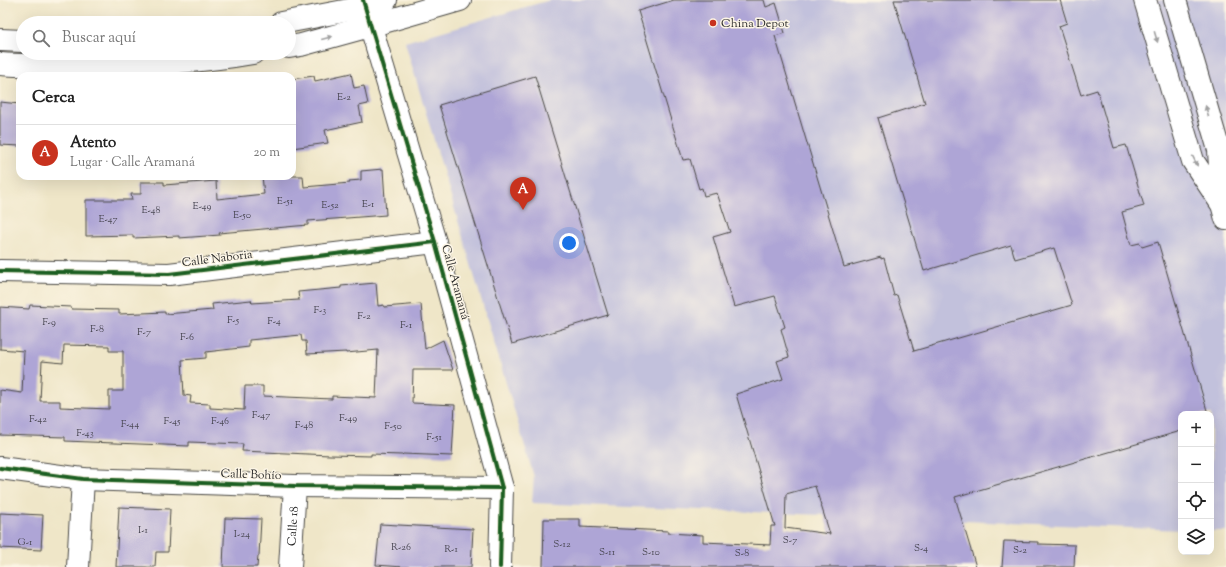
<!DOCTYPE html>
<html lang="es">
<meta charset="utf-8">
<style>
:root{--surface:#fff;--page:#f2f2f2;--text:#222;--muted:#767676;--line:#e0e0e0;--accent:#c8321e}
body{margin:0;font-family:"Sorts Mill Goudy",serif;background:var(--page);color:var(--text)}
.controls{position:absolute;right:12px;bottom:12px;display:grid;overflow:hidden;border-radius:8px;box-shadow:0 4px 16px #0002}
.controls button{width:36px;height:36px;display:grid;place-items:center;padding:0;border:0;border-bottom:1px solid var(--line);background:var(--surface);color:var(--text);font:20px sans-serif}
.you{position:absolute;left:569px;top:243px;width:14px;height:14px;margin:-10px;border:3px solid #fff;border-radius:50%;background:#1a73e8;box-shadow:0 0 0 6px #1a73e833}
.badge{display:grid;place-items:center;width:26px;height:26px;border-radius:50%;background:var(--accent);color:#fff;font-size:13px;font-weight:700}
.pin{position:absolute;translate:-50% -33px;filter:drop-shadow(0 1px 2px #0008)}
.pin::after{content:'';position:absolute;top:21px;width:14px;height:12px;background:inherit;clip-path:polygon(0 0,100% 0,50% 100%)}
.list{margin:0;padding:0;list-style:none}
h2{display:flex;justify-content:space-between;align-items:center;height:52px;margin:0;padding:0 16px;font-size:17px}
h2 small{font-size:13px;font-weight:400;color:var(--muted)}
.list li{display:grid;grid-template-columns:26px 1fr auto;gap:12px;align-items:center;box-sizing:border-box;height:56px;padding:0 16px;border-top:1px solid var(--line)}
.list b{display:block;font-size:15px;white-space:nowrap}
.list p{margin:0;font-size:13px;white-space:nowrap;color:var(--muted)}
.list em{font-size:13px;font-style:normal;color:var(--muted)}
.icon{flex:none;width:22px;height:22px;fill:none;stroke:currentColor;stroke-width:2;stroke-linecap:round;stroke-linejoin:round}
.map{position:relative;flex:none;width:1226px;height:567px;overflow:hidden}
.search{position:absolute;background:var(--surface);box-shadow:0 4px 16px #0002;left:16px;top:16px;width:280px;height:44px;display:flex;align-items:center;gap:10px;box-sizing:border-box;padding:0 14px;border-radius:22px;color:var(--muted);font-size:15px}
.panel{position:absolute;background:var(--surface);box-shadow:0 4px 16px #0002;left:16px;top:72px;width:280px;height:108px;border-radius:12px}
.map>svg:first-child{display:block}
.industrial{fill:#c2c1dc}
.building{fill:#aea5d6;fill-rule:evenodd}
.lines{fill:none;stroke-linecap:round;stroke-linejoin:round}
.minor-casing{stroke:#484743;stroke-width:24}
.major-casing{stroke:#484743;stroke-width:24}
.minor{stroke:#fff;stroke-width:22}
.major{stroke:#fff;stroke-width:22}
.cycleway-casing{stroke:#fcf5e5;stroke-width:6}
.cycleway{stroke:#1b5e20;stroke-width:4}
.oneway{fill:#a0a0a0}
.poi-dot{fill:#c8321e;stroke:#fcf5e5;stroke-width:1.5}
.labels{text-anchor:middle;stroke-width:3;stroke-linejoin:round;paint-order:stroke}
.number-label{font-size:10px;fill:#4c4a56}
.poi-label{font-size:12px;fill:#2b2b2b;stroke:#fcf5e5;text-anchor:start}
.street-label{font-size:12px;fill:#2b2b2b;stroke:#fcf5e5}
</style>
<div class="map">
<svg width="1226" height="567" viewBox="0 0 1226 567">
<rect width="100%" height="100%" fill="#fcf5e5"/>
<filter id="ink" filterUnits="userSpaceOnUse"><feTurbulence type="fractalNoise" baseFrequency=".025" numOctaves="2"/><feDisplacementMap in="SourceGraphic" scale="8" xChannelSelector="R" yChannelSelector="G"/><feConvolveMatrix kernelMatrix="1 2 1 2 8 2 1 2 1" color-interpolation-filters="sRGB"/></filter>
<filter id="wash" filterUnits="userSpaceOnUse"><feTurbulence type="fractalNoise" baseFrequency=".012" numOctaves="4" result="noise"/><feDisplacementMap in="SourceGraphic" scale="16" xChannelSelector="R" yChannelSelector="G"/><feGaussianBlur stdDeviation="0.9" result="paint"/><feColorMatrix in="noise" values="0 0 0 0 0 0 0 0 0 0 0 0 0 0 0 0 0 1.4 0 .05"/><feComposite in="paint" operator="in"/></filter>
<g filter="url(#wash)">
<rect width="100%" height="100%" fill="#efe6c8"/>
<!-- industrial -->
<path class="industrial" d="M 550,0 L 1226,0 L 1226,531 L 1211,531 L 1211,414 L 1181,414 L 1181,530 L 532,503 L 534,477 L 405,42 Z"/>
<g id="blocks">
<!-- building -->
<g class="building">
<path d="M 674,0 L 764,0 L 766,7 L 776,3 L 785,33 L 775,36 L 844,267 L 881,257 L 881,259 L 884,258 L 894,296 L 897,295 L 914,351 L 1072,305 L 1054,248 L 1015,259 L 1011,245 L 924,271 L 878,118 L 925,103 L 894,0 L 1060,0 L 1067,23 L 1059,26 L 1081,95 L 1097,90 L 1114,148 L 1126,145 L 1144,206 L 1122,212 L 1131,245 L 1140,243 L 1142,247 L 1158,242 L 1208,414 L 1181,414 L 1181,431 L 955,497 L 976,567 L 543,567 L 544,519 L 580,519 L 580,527 L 668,531 L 668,533 L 703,535 L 703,542 L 770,545 L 771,526 L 775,526 L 736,394 L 783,379 L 777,361 L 789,357 L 781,329 L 785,327 L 775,296 L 734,307 L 713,237 L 730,232 L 717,193 L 704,196 L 702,188 L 699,189 L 690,159 L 683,160 L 638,11 ZM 815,486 L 830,534 L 785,528 L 786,494 Z"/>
<path d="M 351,73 L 354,88 L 364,86 L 368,104 L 359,106 L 362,122 L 325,130 L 328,143 L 292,148 L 292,79 L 314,76 L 315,81 Z"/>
<path d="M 535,76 L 608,315 L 512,344 L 439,105 Z"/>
<path d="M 0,102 L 20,104 L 20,146 L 0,145 Z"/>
<path d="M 383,169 L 386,215 L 308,221 L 308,225 L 219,233 L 220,235 L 179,238 L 179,236 L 133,238 L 133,235 L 86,236 L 86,200 L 132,200 L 131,194 L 141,194 L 141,182 L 164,182 L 164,185 L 216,181 L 217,199 L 264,194 L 262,176 L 303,176 L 304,187 L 350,183 L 349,181 L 361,180 L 361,171 Z"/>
<path d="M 376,283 L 378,306 L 384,305 L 384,307 L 421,304 L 425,349 L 443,340 L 453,370 L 413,370 L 412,403 L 455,405 L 452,456 L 403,454 L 402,455 L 371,454 L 371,456 L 330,455 L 242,451 L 243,444 L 189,442 L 189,446 L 65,441 L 65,437 L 0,435 L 0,390 L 22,393 L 24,351 L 0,349 L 0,307 L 29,309 L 30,305 L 71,307 L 71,309 L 119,310 L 119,314 L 165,312 L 165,314 L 213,310 L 212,304 L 251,300 L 252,303 L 299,300 L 298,292 L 341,288 L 341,286 ZM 301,335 L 302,341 L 306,341 L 307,354 L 346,352 L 346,353 L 378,350 L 376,398 L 332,396 L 332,399 L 263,396 L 263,386 L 245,386 L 244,410 L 210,408 L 210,404 L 190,403 L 191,396 L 184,395 L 182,360 L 206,358 L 206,352 L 249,347 L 249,340 ZM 64,345 L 109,346 L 109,351 L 123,351 L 123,391 L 109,391 L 109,409 L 60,407 L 60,401 L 40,401 L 42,361 L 63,363 Z"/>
<path d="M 119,507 L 170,509 L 168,552 L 156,552 L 155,567 L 116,567 Z"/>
<path d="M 0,513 L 43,515 L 41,550 L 0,548 Z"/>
<path d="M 225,518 L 261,519 L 259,556 L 258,556 L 257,567 L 223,567 Z"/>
<path d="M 380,524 L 473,529 L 471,567 L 403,567 L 376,565 Z"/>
<path d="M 1004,541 L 1038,542 L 1038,544 L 1075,545 L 1074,567 L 1002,567 Z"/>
</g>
</g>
</g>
<g filter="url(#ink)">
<use href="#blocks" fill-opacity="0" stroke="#484743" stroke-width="1"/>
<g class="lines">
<defs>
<g id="minor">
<path d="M 365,7 L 435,242 L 502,488 L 500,567"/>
<path d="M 0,271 L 169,274 L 435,242"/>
<path d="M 0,468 L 83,479 L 295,486 L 502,488"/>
<path d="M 78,567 L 83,479"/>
<path id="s1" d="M 290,567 L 295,486"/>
</g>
<g id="major">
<path d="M 1145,0 L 1193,161 L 1221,203"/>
<path d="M 1175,0 L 1219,150 L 1222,204 L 1226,219"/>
<path d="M 281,23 L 365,7 L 386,0"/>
<path d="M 0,40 L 23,41"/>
<path d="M 289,47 L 301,45 L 370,26 L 460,0"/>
<path d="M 0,64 C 21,66 43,65 64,65 C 127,66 191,64 253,53"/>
</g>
</defs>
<!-- minor casing -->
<use href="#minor" class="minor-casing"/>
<!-- major casing -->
<use href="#major" class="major-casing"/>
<!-- minor -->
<use href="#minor" class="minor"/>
<!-- major -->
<use href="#major" class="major"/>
<defs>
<g id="cycleway">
<path d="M 363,0 L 435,242 L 502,488 L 500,567"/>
<path d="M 0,271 L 169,274 L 435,242"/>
<path d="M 0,468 L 83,479 L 295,486 L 502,488"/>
</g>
</defs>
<!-- cycleway casing -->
<use href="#cycleway" class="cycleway-casing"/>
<!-- cycleway -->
<use href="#cycleway" class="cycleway"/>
</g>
<!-- one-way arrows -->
<defs><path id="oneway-solid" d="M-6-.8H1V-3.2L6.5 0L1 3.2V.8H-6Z"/></defs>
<g class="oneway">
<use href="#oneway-solid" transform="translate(1156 37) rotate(73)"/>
<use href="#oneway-solid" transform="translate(327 38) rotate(-15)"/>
<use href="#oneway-solid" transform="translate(1207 111) rotate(-106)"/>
<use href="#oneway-solid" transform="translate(1195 161) rotate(64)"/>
</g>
</g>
<!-- markers -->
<circle class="poi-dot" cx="713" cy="23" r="4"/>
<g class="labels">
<!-- number labels -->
<g class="number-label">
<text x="344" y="100">E-2</text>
<text x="285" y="204">E-51</text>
<text x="368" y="207">E-1</text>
<text x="330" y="208">E-52</text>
<text x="202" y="209">E-49</text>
<text x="151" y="213">E-48</text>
<text x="242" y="218">E-50</text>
<text x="108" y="222">E-47</text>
<text x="320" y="313">F-3</text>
<text x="364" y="319">F-2</text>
<text x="233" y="323">F-5</text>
<text x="274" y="324">F-4</text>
<text x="49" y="325">F-9</text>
<text x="406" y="328">F-1</text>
<text x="97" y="332">F-8</text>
<text x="144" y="335">F-7</text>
<text x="187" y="340">F-6</text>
<text x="261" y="418">F-47</text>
<text x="348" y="421">F-49</text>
<text x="38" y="422">F-42</text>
<text x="172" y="424">F-45</text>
<text x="220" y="424">F-46</text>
<text x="130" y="427">F-44</text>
<text x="304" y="428">F-48</text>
<text x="393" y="429">F-50</text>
<text x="85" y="436">F-43</text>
<text x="434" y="440">F-51</text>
<text x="143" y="533">I-1</text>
<text x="242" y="537">I-24</text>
<text x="790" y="543">S-7</text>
<text x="25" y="545">G-1</text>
<text x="562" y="547">S-12</text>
<text x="401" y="550">R-26</text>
<text x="921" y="551">S-4</text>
<text x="451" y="552">R-1</text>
<text x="1020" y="553">S-2</text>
<text x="607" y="555">S-11</text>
<text x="651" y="555">S-10</text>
<text x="742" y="556">S-8</text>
</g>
<!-- poi labels -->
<g class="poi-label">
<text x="721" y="27">China Depot</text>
</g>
<!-- street labels -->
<g class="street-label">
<text transform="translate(217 258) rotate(-7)" y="4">Calle Naboria</text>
<text transform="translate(456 282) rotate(75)" y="4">Calle Aramaná</text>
<text transform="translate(251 474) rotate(2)" y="4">Calle Bohío</text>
<text dy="4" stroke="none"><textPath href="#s1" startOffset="41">Calle 18</textPath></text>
</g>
</g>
</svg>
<div class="controls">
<button>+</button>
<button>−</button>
<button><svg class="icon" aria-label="locate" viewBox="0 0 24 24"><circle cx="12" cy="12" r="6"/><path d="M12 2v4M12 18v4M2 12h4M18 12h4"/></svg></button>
<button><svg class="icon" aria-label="layers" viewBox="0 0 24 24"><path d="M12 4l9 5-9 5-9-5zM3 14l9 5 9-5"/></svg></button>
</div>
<div class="you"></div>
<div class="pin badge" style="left:523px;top:210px">A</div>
<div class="search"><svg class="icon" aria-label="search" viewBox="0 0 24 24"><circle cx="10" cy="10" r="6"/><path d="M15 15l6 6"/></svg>Buscar aquí</div>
<section class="panel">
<h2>Cerca<small></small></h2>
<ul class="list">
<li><span class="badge">A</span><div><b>Atento</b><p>Lugar · Calle Aramaná</p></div><em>20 m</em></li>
</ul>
</section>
</div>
